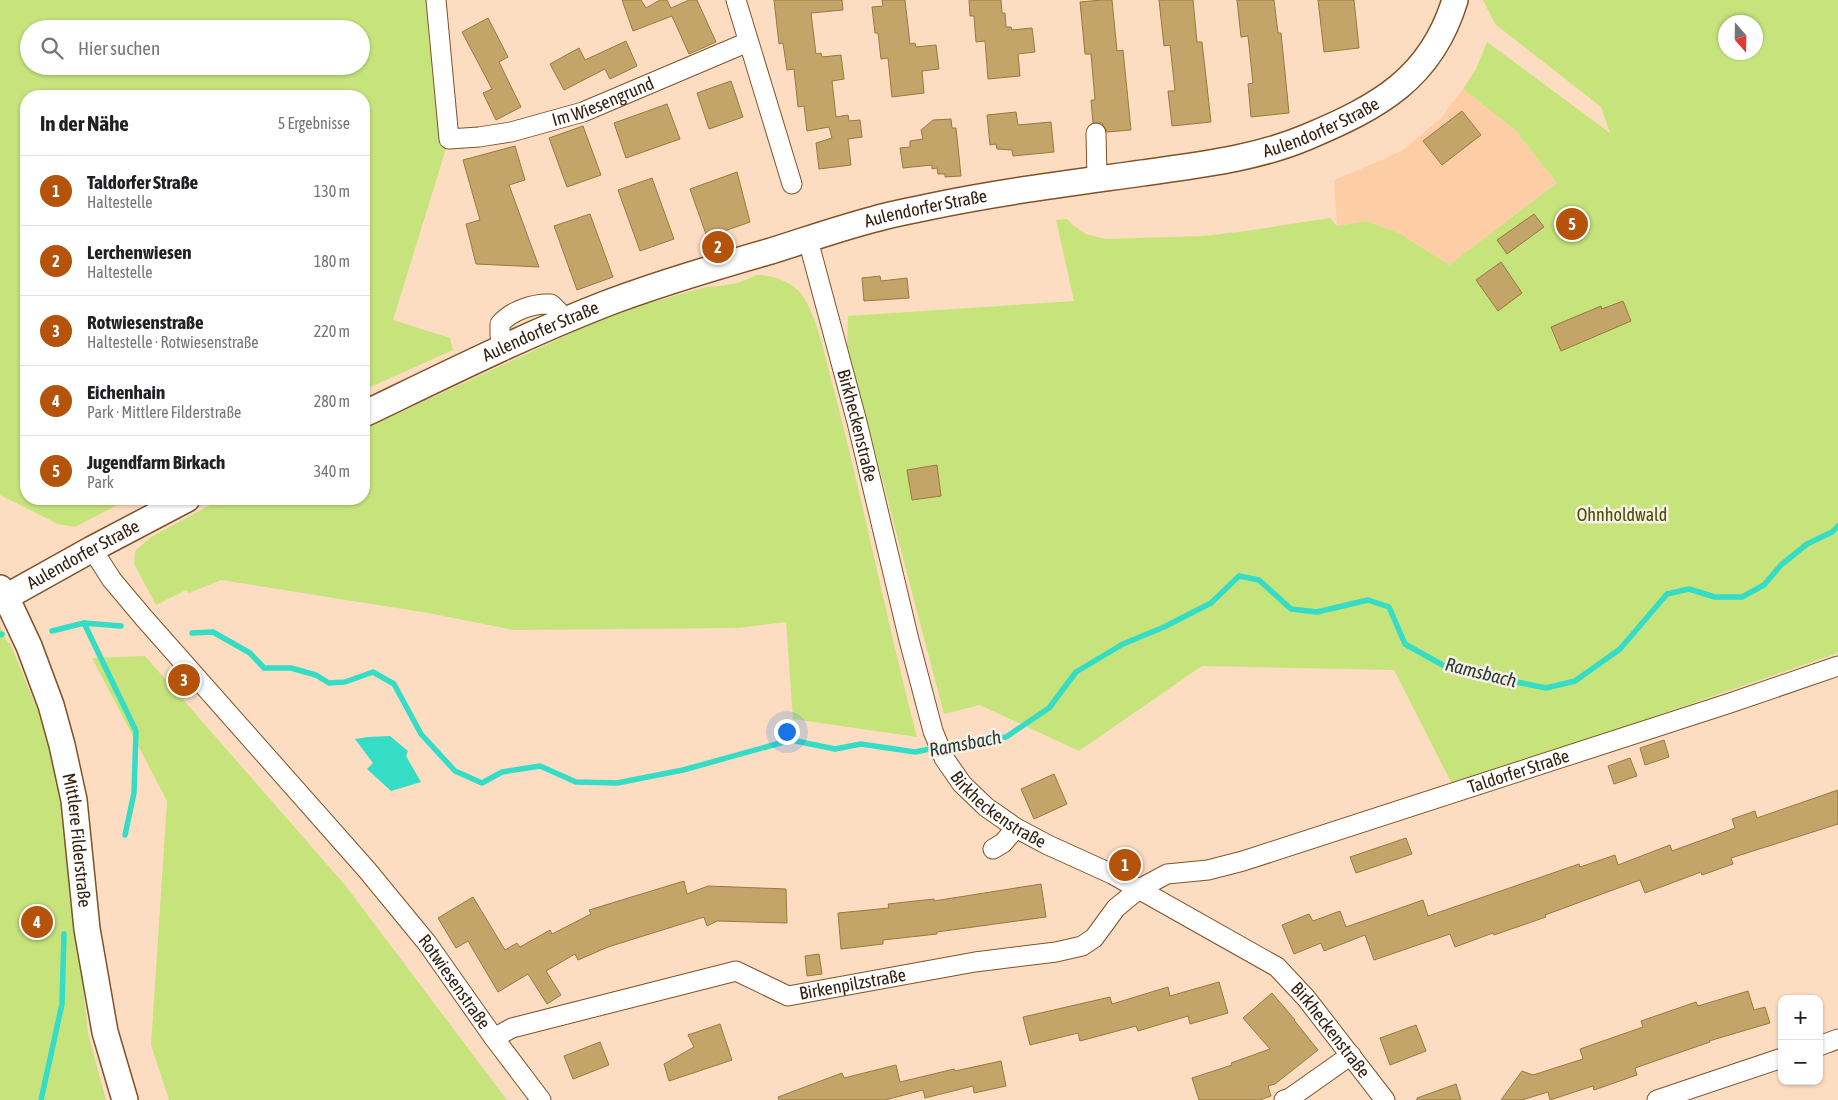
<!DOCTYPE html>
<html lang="de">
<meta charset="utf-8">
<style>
:root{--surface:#fff;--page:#f6f6f6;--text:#202124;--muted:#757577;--line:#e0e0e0;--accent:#b45309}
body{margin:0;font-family:"Asap Condensed",sans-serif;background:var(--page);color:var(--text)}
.controls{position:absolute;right:15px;bottom:15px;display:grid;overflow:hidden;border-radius:10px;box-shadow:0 1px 4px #0004}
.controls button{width:45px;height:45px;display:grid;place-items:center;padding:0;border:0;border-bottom:1px solid var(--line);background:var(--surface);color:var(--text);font:25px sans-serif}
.compass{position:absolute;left:1718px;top:15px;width:45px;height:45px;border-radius:50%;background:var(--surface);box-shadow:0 1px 4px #0004;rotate:160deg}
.you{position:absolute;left:786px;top:731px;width:18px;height:18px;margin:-12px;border:4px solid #fff;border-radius:50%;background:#1a73e8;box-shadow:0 0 0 8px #1a73e833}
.badge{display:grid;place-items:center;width:32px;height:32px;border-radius:50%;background:var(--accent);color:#fff;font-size:16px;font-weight:700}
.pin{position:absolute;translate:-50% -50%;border:2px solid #fff;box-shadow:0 1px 5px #0006}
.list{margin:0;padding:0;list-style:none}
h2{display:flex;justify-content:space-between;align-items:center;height:65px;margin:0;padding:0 20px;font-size:21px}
h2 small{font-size:16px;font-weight:400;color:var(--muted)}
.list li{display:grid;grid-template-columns:32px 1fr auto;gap:15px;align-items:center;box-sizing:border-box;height:70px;padding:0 20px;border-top:1px solid var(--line)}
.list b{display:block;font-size:19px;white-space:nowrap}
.list p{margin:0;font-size:16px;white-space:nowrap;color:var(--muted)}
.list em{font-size:16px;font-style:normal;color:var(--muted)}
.icon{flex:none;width:28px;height:28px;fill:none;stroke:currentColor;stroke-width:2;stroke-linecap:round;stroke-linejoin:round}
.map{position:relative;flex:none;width:1838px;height:1100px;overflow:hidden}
.search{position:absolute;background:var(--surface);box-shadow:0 1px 4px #0004;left:20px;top:20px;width:350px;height:55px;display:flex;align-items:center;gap:12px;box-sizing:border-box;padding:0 18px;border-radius:28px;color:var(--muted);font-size:19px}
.panel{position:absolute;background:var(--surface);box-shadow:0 1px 4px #0004;left:20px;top:90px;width:350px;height:415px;border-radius:20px}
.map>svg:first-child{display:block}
.built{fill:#fdcea5}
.green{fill:#c7e47c;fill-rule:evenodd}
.water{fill:#35dcc6}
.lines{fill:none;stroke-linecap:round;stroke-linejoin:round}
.stream{stroke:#35dcc6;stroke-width:5.5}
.building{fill:#c3a469;stroke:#98793f}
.minor-casing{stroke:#805226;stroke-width:21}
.major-casing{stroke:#805226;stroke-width:28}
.minor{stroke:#fff;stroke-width:19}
.major{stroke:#fff;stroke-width:25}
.labels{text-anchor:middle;stroke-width:5;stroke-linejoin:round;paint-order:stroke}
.street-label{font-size:18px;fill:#35210f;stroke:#faefe5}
.park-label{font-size:18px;fill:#405000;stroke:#faefe5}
.water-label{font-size:19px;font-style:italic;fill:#243e39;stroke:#faefe5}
</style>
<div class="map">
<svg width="1838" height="1100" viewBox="0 0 1838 1100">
<rect width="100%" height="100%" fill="#fdddc2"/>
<!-- built -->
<path class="built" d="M 1463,89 L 1515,130 L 1557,183 L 1449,265 L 1399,233 L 1366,221 L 1337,226 L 1334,180 L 1382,160 L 1404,149 L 1440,119 Z"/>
<!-- green -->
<g class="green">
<path d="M 0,0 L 433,0 L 449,139 L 393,320 L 450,338 L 453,350 L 364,390 L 364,96 L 26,96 L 26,499 L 129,499 L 75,527 L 58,524 L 0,495 ZM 29,29 L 361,29 L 361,66 L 29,66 Z"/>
<path d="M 1483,0 L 1838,0 L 1838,653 L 1453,786 L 1394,670 L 1202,666 L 1079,751 L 980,705 L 944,714 L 847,345 L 848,316 L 1074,301 L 1056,220 L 1067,219 L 1074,226 L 1086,234 L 1105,239 L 1203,236 L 1246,231 L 1330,218 L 1337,226 L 1366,221 L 1399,233 L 1449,265 L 1557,183 L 1515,130 L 1463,89 L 1476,69 L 1487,42 L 1610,133 L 1601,107 L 1495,24 ZM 1726,22 L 1756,22 L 1756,52 L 1726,52 Z"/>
<path d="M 757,275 C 771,275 787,280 798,290 C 816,308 827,365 834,390 C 864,505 887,622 917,737 L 793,719 L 786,622 L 739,628 L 514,630 L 428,613 L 221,580 L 189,593 L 186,590 L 156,605 L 134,564 L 135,551 L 151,537 L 221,499 L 364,499 L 364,429 L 591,324 L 645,304 L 706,287 L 721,286 L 738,283 Z"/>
<path d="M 0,626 L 8,643 L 10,643 L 43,723 L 64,803 L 88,1033 L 106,1100 L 0,1100 Z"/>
<path d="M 145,656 L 345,885 L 507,1100 L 169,1100 L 151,1045 L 167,801 L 92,658 Z"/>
</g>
<!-- water -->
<path class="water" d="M 390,736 L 408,751 L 406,756 L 421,782 L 391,791 L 367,769 L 373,763 L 355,739 L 368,737 Z"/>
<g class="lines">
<!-- stream -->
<g class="stream">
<path d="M 84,623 L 136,731 L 134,793 L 125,835"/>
<path d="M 52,631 L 84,623 L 121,626"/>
<path d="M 192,633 L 213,632 L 250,653 L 264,668 L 291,668 L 316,675 L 329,683 L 345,682 L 373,672 L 394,684 L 421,734 L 455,771 L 482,783 L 502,772 L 540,766 L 576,782 L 617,783 L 683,770 L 791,740 L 835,749 L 861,744 L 915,752 L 965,742 L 1006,737 L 1049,708 L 1076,672 L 1123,644 L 1164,627 L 1211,603 L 1239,576 L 1259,580 L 1291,609 L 1317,612 L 1368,600 L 1389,607 L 1405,644 L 1448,668 L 1546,688 L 1575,681 L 1620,649 L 1667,594 L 1689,589 L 1715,597 L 1742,597 L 1764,585 L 1781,565 L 1807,544 L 1832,532 L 1838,526"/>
<path d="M 0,635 L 2,634"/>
<path d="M 41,1100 L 62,1004 L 64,934"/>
</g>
</g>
<!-- building -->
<g class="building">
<path d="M 622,0 L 641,0 L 646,8 L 660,0 L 667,0 L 671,8 L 689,0 L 697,0 L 716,42 L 689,54 L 672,16 L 633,31 Z"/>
<path d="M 774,0 L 842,0 L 843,10 L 811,13 L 816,54 L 821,53 L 822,57 L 841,55 L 844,79 L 832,81 L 836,117 L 848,115 L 849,121 L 860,120 L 862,137 L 848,139 L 851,165 L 819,169 L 816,143 L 832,138 L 829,127 L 807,131 L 804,106 L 798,107 L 794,69 L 787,70 L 783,43 L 779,44 Z"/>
<path d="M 882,0 L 905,0 L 910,44 L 915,43 L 916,47 L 936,45 L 939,69 L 922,71 L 924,93 L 892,97 L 888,58 L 881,59 L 878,33 L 875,33 L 872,7 L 883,6 Z"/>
<path d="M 969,0 L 1001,0 L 1002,13 L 1005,13 L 1006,27 L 1011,27 L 1012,30 L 1032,28 L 1035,52 L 1018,54 L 1020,76 L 988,79 L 985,41 L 976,42 L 974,16 L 970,16 Z"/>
<path d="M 1101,0 L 1112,0 L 1117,51 L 1123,50 L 1131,130 L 1107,132 L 1102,123 L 1093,123 L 1091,100 L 1095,100 L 1091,54 L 1085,54 L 1080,2 Z"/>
<path d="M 1159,0 L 1193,0 L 1197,42 L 1202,42 L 1211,122 L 1172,126 L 1168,91 L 1175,91 L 1170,45 L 1164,46 Z"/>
<path d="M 1237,0 L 1274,0 L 1278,33 L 1281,33 L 1289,113 L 1251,117 L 1248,84 L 1253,83 L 1248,36 L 1241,37 Z"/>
<path d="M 1318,0 L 1354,0 L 1359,48 L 1324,52 Z"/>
<path d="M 488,18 L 508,57 L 499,62 L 521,107 L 496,120 L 483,93 L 492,89 L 462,32 Z"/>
<path d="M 626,41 L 637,66 L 610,79 L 605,69 L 564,90 L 550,64 L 579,48 L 585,60 Z"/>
<path d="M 731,81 L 743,117 L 709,129 L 697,93 Z"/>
<path d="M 667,104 L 680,139 L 626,158 L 614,123 Z"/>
<path d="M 1462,111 L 1481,135 L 1442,165 L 1423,141 Z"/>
<path d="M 1016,112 L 1018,125 L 1051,122 L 1054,152 L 1013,156 L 1012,150 L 997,149 L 996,144 L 990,145 L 987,115 Z"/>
<path d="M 951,119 L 952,128 L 956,128 L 961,176 L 945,177 L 945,174 L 938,174 L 937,168 L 932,169 L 932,165 L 903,168 L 900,148 L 910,147 L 910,141 L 923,139 L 921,130 L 933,120 Z"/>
<path d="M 583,126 L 601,175 L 567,187 L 549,138 Z"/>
<path d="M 515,146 L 525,180 L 509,185 L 539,267 L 476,264 L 466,224 L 480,220 L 463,160 Z"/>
<path d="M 737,172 L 750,222 L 707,237 L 690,189 Z"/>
<path d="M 652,178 L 674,239 L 640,251 L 618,190 Z"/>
<path d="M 590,214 L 613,277 L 577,290 L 554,226 Z"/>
<path d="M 1534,214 L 1544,227 L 1507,254 L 1497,240 Z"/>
<path d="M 1501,262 L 1522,293 L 1498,311 L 1476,280 Z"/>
<path d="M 880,276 L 881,281 L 907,278 L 909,298 L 864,301 L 862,278 Z"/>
<path d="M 1623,301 L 1631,321 L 1561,351 L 1551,327 L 1601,306 L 1602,309 Z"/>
<path d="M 937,465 L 941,496 L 912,500 L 907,470 Z"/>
<path d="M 1664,740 L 1669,757 L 1645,765 L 1640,748 Z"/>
<path d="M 1630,758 L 1637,776 L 1614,784 L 1608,766 Z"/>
<path d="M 1054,774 L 1067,804 L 1034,819 L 1021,789 Z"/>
<path d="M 1838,790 L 1838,824 L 1731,858 L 1733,864 L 1702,875 L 1701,872 L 1645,893 L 1640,880 L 1545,915 L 1546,917 L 1494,935 L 1493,933 L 1455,947 L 1450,934 L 1374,960 L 1365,935 L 1324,951 L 1321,943 L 1294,954 L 1282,925 L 1309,914 L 1313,921 L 1340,911 L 1346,927 L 1423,900 L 1428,916 L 1579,864 L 1580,867 L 1615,855 L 1618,865 L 1670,845 L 1672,851 L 1735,828 L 1732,819 L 1755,811 L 1757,818 Z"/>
<path d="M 1406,838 L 1412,854 L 1356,873 L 1350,857 Z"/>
<path d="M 684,881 L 687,894 L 708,886 L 786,889 L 787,923 L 717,921 L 707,926 L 704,917 L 608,947 L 578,960 L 575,954 L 546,971 L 561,995 L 547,1004 L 528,974 L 498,992 L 468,941 L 456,948 L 438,918 L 473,897 L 505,950 L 517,943 L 520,947 L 550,930 L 552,934 L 591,914 L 589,910 Z"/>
<path d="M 1041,884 L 1046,917 L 937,932 L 937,934 L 883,940 L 883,944 L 841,949 L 838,913 L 889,908 L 888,904 L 934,899 L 934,901 Z"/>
<path d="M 819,954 L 822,974 L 807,976 L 805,956 Z"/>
<path d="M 1219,982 L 1228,1013 L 1190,1024 L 1188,1016 L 1138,1031 L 1136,1026 L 1080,1041 L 1078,1033 L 1030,1045 L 1023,1017 L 1110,997 L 1112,1004 L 1168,987 L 1170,996 Z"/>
<path d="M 1748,991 L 1754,1010 L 1765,1007 L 1770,1023 L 1709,1041 L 1710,1042 L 1635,1068 L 1637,1075 L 1594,1090 L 1593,1086 L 1550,1100 L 1548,1092 L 1522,1100 L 1501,1100 L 1522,1071 L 1533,1075 L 1583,1059 L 1580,1049 L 1643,1027 L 1641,1021 L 1696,1002 L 1698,1006 Z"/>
<path d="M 1272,993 L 1295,1020 L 1294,1020 L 1318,1050 L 1275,1084 L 1268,1086 L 1271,1096 L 1260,1100 L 1199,1100 L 1192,1078 L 1232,1065 L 1231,1063 L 1270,1049 L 1243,1018 Z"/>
<path d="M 720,1024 L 732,1060 L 669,1081 L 664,1064 L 694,1047 L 688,1035 Z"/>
<path d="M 1416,1025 L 1426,1051 L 1390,1065 L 1380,1038 Z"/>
<path d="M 600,1042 L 609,1065 L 573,1079 L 564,1056 Z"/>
<path d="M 1001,1061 L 1006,1086 L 974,1093 L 973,1086 L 925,1098 L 923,1090 L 885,1100 L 779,1100 L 778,1097 L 842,1073 L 844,1078 L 896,1065 L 900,1082 L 954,1069 L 955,1071 Z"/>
<path d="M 1456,1084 L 1461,1100 L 1417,1100 L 1417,1098 Z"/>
</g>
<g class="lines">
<defs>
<g id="minor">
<path id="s1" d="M 436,0 L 449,139 L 479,137 L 511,132 L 583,112 L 748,42"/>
<path d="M 736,0 L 792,184"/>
<path d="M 1096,133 L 1097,179"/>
<path id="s2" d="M 808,240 L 857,422 L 909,640 L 933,731 L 944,758 L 962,784 L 986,807 L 1016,828 L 1048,845 L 1112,874 L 1277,967 L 1306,998 L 1385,1100"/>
<path d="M 500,336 L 500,324 C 511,311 533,303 551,304 L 559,312"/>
<path id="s3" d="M 92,549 L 112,580 L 144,618 L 367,870 L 427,943 L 494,1038 L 541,1100"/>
<path d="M 993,849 L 1003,843 L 1016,828"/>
<path id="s4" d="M 494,1038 L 512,1028 L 736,971 L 788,996 L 975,962 L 1056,952 L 1082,946 L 1094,938 L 1116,908 L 1139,889 L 1167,874 L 1208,870 L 1243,861 L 1730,703 L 1838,666"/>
<path d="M 1819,1046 L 1838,1039"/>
<path d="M 1284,1100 L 1290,1098 L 1351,1055"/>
<path d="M 1657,1100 L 1782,1058"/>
</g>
<g id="major">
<path id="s5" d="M 364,414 C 443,376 523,336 605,304 C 660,283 715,267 771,251 C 806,240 840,228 875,219 C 892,214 910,211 928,207 C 999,192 1071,183 1142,173 C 1197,165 1255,159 1307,137 C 1378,107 1431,79 1455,0"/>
<path id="s6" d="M 0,588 L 6,597 L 29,646 L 51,705 L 62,745 L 74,800 L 87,929 L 105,1032 L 125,1100"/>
<path id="s7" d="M 6,597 L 92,549 L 187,499"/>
</g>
</defs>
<!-- minor casing -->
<use href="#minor" class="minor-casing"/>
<!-- major casing -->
<use href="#major" class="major-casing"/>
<!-- minor -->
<use href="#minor" class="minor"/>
<!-- major -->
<use href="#major" class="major"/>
</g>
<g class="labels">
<!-- street labels -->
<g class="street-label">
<text dy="6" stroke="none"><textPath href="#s1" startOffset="299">Im Wiesengrund</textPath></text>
<text dy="6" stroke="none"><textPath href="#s5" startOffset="1005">Aulendorfer Straße</textPath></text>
<text dy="6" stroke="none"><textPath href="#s5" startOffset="600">Aulendorfer Straße</textPath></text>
<text dy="6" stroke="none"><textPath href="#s5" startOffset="195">Aulendorfer Straße</textPath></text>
<text dy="6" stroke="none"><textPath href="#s2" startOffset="192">Birkheckenstraße</textPath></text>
<text dy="6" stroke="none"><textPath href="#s7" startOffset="88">Aulendorfer Straße</textPath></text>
<text dy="6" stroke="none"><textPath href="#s4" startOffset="1088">Taldorfer Straße</textPath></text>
<text dy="6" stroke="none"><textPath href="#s2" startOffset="612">Birkheckenstraße</textPath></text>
<text dy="6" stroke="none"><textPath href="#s6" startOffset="266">Mittlere Filderstraße</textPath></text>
<text dy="6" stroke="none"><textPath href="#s3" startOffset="565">Rotwiesenstraße</textPath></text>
<text dy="6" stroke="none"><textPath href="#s4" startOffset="375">Birkenpilzstraße</textPath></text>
<text dy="6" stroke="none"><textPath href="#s2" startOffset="1016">Birkheckenstraße</textPath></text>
</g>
<!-- park labels -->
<g class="park-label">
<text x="1622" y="521">Ohnholdwald</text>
</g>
<!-- water labels -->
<g class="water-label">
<text transform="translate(1481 672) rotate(14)" y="7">Ramsbach</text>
<text transform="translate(965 743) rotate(-11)" y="7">Ramsbach</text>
</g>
</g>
</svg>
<div class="controls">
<button>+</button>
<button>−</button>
</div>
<svg class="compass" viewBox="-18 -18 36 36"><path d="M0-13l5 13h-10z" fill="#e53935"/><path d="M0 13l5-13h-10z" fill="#757577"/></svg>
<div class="you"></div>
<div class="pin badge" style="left:1125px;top:865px">1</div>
<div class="pin badge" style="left:718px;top:247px">2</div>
<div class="pin badge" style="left:184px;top:680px">3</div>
<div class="pin badge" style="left:37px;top:922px">4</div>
<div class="pin badge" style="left:1572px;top:224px">5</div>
<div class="search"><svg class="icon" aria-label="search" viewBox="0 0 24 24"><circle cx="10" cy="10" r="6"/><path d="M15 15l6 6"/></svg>Hier suchen</div>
<section class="panel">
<h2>In der Nähe<small>5 Ergebnisse</small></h2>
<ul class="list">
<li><span class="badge">1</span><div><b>Taldorfer Straße</b><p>Haltestelle</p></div><em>130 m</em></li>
<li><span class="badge">2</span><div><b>Lerchenwiesen</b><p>Haltestelle</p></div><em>180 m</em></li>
<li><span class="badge">3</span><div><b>Rotwiesenstraße</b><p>Haltestelle · Rotwiesenstraße</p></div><em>220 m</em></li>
<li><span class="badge">4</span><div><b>Eichenhain</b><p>Park · Mittlere Filderstraße</p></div><em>280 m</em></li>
<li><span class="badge">5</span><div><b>Jugendfarm Birkach</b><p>Park</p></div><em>340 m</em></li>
</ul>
</section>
</div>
